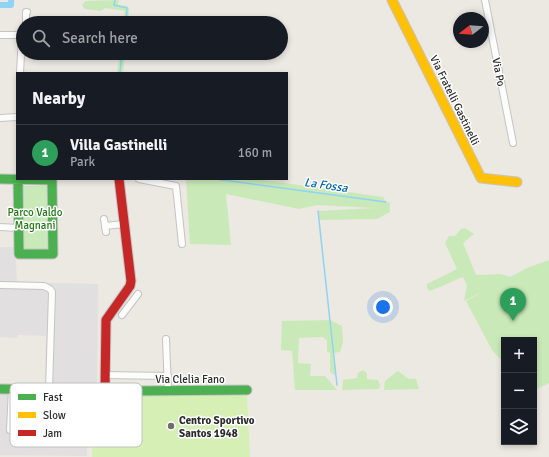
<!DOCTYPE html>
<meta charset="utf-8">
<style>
:root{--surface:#171b24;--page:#20242c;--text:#f1f3f6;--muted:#9ea1a6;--line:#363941;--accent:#706e6c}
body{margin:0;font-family:Signika,sans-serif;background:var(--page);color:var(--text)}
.controls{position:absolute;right:12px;bottom:12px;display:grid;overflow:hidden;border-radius:0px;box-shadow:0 2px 6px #0003}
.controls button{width:36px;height:36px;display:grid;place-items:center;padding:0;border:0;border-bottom:1px solid var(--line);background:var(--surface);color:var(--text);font:20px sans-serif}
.compass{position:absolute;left:453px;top:12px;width:36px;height:36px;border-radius:50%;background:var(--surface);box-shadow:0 2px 6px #0003;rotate:253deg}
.you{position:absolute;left:383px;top:307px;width:14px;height:14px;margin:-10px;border:3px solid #fff;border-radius:50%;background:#1a73e8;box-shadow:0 0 0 6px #1a73e833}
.badge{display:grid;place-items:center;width:26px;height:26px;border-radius:50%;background:var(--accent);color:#fff;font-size:13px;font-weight:700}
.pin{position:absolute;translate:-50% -33px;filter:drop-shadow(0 1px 2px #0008)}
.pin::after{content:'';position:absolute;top:21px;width:14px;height:12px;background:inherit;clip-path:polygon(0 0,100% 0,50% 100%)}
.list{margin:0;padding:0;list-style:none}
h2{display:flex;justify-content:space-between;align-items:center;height:52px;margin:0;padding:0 16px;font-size:17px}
h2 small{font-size:13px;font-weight:400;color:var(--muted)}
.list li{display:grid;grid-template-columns:26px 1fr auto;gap:12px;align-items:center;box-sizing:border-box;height:56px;padding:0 16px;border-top:1px solid var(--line)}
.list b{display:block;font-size:15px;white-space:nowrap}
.list p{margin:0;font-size:13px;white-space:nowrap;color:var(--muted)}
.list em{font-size:13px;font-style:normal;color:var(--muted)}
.icon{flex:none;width:22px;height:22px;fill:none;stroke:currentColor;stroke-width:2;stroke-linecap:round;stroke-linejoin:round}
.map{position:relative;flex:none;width:549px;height:457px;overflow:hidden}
.search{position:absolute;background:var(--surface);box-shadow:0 2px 6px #0003;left:16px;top:16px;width:272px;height:44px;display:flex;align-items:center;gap:10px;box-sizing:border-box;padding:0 14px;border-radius:22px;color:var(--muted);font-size:15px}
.panel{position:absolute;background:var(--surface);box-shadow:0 2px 6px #0003;left:16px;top:72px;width:272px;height:108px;border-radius:0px}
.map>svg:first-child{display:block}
.industrial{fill:#e2dfe1}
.green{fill:#c9eab8}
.pitch{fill:#d5efb5}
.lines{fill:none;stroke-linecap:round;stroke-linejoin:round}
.stream{stroke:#8fd4f4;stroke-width:1.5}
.canal{stroke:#8fd4f4;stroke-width:6}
.street-casing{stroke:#c5c4c4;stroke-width:8}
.fast-casing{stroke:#c5c4c4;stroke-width:11}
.slow-casing{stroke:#c5c4c4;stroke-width:11}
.jam-casing{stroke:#c5c4c4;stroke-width:11}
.street{stroke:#fcfcfb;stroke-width:6}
.fast{stroke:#4caf50;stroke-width:9}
.slow{stroke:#ffc107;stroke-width:9}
.jam{stroke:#c62828;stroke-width:9}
.poi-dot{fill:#706e6c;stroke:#fff;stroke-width:1.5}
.labels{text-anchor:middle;stroke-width:3;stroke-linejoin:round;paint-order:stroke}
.street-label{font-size:11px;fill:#2d2d2d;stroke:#fff}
.park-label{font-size:11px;fill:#217513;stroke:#fff}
.poi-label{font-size:11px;font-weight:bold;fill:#2d2d2d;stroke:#fff;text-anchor:start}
.water-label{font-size:12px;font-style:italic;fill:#0067ae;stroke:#fff}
.key{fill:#fff;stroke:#c0c0c0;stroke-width:1}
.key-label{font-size:11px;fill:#2d2d2d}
</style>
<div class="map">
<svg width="549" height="457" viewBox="0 0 549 457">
<rect width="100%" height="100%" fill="#ece8e2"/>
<!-- industrial -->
<path class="industrial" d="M 0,247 L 15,247 L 17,282 L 98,284 L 97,383 L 88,384 L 87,456 L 0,455 L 0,384 L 40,386 L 45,383 L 46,336 L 18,335 L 17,338 L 0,337 Z"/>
<!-- green -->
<g class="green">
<path d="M 119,0 L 118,5 L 127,6 L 129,8 L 128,23 L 123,23 L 125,11 L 105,8 L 101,11 L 85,9 L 82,6 L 85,1 Z"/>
<path d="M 120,53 L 125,53 L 123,73 L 117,73 Z"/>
<path d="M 186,179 L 256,179 L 383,197 L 386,202 L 390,203 L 390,212 L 377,219 L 319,220 L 318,211 L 374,208 L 317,205 L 299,209 L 226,194 L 231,245 L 190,244 Z"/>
<rect x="23" y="186" width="24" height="64"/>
<path d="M 465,228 L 474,234 L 463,243 L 476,275 L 501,274 L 510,277 L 527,268 L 549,260 L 549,383 L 534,390 L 534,340 L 504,340 L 504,363 L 492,350 L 466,301 L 486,290 L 464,301 L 467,285 L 463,277 L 430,291 L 427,288 L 427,284 L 457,269 L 445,243 L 449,236 L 455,236 L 461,229 Z"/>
<path d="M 330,320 L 342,326 L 343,342 L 340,352 L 333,353 L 336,376 L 330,372 L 330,353 L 327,351 L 327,341 L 323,337 L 299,338 L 298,363 L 311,364 L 310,376 L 325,376 L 337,390 L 295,390 L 292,351 L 281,350 L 282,321 Z"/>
<path d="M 363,370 L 367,373 L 367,379 L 378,380 L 380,385 L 379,389 L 342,390 L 343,380 L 357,378 L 358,373 Z"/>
<path d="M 398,371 L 409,379 L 416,379 L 419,389 L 384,390 L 385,381 Z"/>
</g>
<!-- pitch -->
<path class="pitch" d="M 94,395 L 247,396 L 250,457 L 92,457 Z"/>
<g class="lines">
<!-- stream -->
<g class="stream">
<path d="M 115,0 L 114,5 L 127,8 L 126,23"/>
<path d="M 120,73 L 122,53"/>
<path d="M 215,179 L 386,202"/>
<path d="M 318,211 L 337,385"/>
</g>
<!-- canal -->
<path class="canal" d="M 0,5 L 11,5 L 11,0"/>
<defs>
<g id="street">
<path d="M 485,0 L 513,143"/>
<path d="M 26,23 L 26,12 L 27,12"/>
<path d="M 0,35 L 22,35 L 23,33"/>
<path d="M 20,73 L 22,35"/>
<path d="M 0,118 L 17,117"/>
<path d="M 139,179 L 176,186 L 182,244"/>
<path d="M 104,219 L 106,232"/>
<path d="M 105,226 L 124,224"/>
<path d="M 0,227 L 18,228"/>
<path d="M 0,285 L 44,286 L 50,289 L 52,292 L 49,390"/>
<path d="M 122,315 L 138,294"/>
<path d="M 166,339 L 168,391"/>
<path d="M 105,375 L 168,376"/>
<path d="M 11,430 L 10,430 L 12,389"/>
<path d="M 58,435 L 59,434 L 61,390"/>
</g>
<g id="fast">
<path d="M 0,179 L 52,180 L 53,254 L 19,254 L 18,179"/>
<path d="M 0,389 L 125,391 L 247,390"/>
</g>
<path id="slow" d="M 392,0 L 481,178 L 517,182"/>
<path id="jam" d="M 105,391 L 106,320 L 130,286 L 131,281 L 119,179"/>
</defs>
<!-- street casing -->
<use href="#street" class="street-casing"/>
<!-- fast casing -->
<use href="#fast" class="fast-casing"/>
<!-- slow casing -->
<use href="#slow" class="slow-casing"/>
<!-- jam casing -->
<use href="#jam" class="jam-casing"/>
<!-- street -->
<use href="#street" class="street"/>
<!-- fast -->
<use href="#fast" class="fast"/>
<!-- slow -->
<use href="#slow" class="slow"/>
<!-- jam -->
<use href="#jam" class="jam"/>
</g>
<!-- markers -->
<circle class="poi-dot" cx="171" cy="426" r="4"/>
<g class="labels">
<!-- street labels -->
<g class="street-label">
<text transform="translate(499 72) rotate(79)" y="4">Via Po</text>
<text transform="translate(455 100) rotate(64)" y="4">Via Fratelli Gastinelli</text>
<text x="190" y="383">Via Clelia Fano</text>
</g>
<!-- park labels -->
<g class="park-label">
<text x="35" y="216">Parco Valdo<tspan x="35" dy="13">Magnani</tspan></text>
</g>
<!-- poi labels -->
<g class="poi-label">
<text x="179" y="424">Centro Sportivo<tspan x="179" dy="13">Santos 1948</tspan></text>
</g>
<!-- water labels -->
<g class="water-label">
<text transform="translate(326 185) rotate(8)" y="4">La Fossa</text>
</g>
</g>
<!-- legend -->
<rect x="10" y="383" width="132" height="64" rx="6" class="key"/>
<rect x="18" y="394" width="18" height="6" fill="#4caf50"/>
<rect x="18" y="412" width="18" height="6" fill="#ffc107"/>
<rect x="18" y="430" width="18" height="6" fill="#c62828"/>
<g class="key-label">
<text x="43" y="401">Fast</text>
<text x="43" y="419">Slow</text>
<text x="43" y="437">Jam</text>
</g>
</svg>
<div class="controls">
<button>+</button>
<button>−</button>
<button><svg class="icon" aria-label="layers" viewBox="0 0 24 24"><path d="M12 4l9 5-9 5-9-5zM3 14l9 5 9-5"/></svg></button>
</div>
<svg class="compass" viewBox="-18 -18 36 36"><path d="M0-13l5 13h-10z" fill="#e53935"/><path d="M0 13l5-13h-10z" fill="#9ea1a6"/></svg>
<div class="you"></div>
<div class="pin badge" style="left:513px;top:321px;background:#2e9e5b">1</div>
<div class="search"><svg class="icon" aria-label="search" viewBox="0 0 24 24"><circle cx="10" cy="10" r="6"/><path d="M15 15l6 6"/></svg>Search here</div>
<section class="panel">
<h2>Nearby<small></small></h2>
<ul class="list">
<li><span class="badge" style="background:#2e9e5b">1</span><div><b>Villa Gastinelli</b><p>Park</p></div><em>160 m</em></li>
</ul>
</section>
</div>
